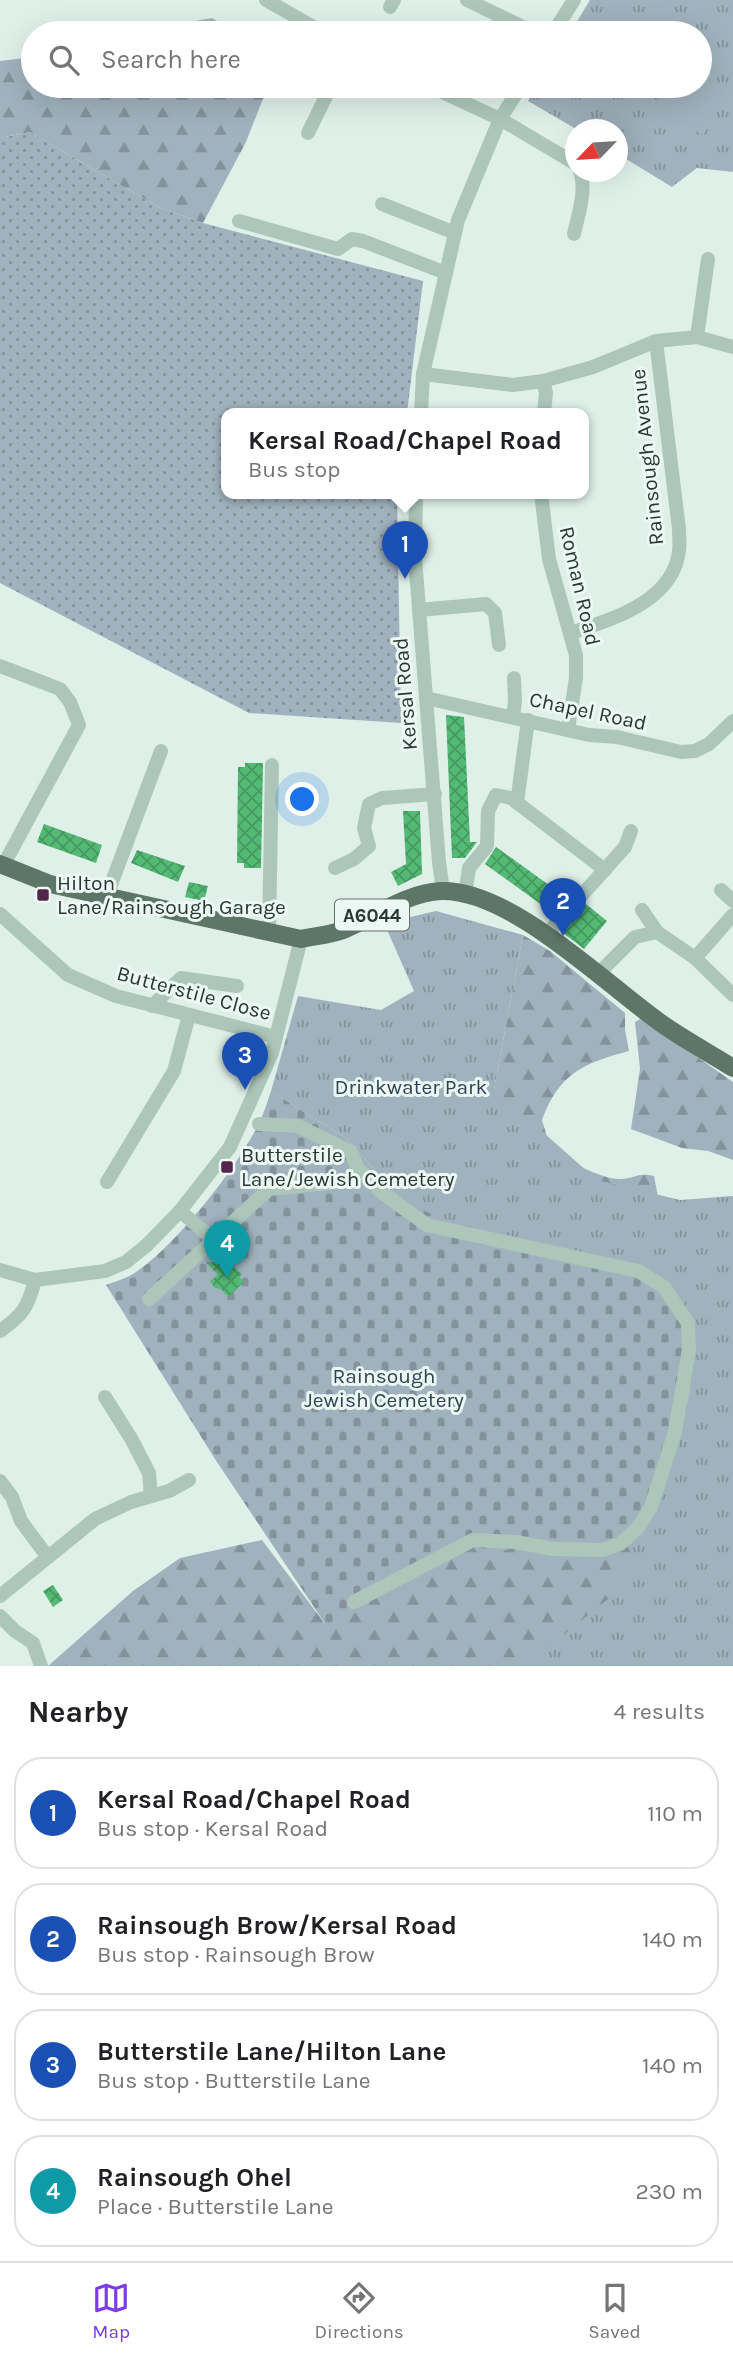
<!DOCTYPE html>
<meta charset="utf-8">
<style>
:root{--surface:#fff;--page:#f2f2f2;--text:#202124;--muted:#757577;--line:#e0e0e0;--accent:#7c3aed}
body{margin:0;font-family:Karla,sans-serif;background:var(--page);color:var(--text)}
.compass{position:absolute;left:565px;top:119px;width:63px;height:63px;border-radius:50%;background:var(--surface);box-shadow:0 7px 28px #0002;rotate:245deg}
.you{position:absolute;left:303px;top:800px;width:24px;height:24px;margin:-18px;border:5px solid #fff;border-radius:50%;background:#1a73e8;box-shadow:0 0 0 10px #1a73e833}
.badge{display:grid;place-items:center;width:46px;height:46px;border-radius:50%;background:var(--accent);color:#fff;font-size:23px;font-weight:700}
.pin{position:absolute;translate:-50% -58px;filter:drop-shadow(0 2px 4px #0008)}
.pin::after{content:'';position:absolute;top:37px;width:24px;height:21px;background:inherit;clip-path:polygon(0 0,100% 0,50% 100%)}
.popup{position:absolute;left:221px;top:408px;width:368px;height:91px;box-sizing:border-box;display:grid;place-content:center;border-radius:14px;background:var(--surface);filter:drop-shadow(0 2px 5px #0005);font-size:23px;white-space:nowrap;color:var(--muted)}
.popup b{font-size:26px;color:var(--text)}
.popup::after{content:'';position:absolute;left:50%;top:100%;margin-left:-14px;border:14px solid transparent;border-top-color:var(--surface)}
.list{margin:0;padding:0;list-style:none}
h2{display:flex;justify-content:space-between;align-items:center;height:91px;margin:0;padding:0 28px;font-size:30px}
h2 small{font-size:23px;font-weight:400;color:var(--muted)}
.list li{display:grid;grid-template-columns:46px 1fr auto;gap:21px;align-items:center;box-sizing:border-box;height:112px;margin:0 14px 14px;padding:0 14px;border:2px solid var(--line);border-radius:28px}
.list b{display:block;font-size:26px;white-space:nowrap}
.list p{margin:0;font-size:23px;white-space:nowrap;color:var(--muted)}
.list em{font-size:23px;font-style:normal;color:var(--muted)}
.icon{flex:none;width:38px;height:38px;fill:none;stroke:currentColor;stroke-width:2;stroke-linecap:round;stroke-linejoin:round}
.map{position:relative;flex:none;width:733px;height:1666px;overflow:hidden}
.search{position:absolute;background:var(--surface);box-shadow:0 7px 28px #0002;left:21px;right:21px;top:21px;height:77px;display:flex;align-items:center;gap:18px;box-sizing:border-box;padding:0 24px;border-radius:38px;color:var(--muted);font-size:26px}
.sheet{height:595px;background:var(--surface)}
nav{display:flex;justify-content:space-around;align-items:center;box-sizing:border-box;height:98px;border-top:2px solid var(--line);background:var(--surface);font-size:19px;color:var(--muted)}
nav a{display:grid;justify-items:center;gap:4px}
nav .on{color:var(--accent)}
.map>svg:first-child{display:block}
.grass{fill:url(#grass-dots)}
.forest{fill:url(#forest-firs)}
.cemetery{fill:url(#cemetery-stones)}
.park{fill:url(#park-tufts)}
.pitch{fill:#a0b2be}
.building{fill:url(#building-cross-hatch)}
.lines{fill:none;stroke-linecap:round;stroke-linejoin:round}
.minor{stroke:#acc7ba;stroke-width:14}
.major{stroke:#5d7667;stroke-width:18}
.poi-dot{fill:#54244d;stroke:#ebf8f3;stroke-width:2.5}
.labels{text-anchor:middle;stroke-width:6;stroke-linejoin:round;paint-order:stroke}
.shield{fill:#ebf8f3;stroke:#64706a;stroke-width:2}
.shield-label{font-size:19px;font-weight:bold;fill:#2a362f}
.street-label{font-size:21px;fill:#2a362f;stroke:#ebf8f3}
.poi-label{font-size:21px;fill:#2a362f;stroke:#ebf8f3;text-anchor:start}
.park-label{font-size:21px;fill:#304352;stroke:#ebf8f3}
</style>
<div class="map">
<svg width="733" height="1666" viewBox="0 0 733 1666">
<defs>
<pattern id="grass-dots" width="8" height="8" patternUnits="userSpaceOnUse" patternTransform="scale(1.75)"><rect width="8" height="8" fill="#a0b2be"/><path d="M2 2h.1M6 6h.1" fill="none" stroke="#83929b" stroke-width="1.8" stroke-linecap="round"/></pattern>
<pattern id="forest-firs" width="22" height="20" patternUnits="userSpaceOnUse" patternTransform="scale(1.75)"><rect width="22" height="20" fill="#a0b2be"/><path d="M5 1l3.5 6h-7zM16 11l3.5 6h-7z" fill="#83929b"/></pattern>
<pattern id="cemetery-stones" width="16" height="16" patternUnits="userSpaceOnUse" patternTransform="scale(1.75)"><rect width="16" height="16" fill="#a0b2be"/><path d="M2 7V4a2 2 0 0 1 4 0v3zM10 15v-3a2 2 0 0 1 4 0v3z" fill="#83929b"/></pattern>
<pattern id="park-tufts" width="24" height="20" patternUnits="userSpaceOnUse" patternTransform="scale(1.75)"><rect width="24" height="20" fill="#a0b2be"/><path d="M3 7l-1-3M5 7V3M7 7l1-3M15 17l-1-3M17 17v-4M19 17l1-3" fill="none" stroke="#83929b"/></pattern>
<pattern id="building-cross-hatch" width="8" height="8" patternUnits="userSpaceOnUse" patternTransform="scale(1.75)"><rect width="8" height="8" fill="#53ba74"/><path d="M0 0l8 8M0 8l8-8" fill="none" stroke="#459860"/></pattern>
</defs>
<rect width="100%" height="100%" fill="#dff0e9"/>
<!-- grass -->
<path class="grass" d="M 30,132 L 158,207 L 203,223 L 423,281 L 407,413 L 226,413 L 226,493 L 397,493 L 401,723 L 249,713 L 0,583 L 0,138 Z"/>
<!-- forest -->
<g class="forest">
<path d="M 212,18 L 238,33 L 167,33 L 172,25 Z"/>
<path d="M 33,57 L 33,86 L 268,86 L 246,142 L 203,223 L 158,207 L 30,132 L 0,138 L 0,61 Z"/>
<path d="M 523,935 L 550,951 L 625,1013 L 625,1030 L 629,1051 C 583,1063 559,1074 542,1120 C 545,1129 547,1139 552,1146 C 563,1160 603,1180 621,1179 C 636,1178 637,1172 654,1176 L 659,1202 L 616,1203 L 602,1201 L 567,1177 L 486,1142 L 480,1081 L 494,1089 Z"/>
<path d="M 642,1018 L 733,1082 L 733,1202 L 733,1160 L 708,1151 L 682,1148 L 631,1129 L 640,1069 L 635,1022 Z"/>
<path d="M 271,1091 L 567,1189 L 715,1225 L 641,1666 L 48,1666 L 133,1591 L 180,1558 L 262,1540 L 326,1625 L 444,1192 Z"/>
</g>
<!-- cemetery -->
<path class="cemetery" d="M 271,1091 L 347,1139 L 404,1203 L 642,1267 L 668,1281 L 692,1318 L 694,1335 L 689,1396 L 654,1508 L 636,1542 L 618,1550 L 587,1557 L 468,1547 L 326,1625 L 215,1459 L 106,1285 C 116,1281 128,1278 136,1272 C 176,1245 235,1170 257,1127 C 263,1116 267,1103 271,1091 Z"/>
<!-- park -->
<g class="park">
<path d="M 590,0 L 733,0 L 733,172 L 697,168 L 672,187 L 618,154 L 618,130 L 576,129 L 528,101 L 537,86 L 700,86 L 700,33 L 570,33 Z"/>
<path d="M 436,911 L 523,935 L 494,1089 L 597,1180 L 680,1200 L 733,1196 L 733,1666 L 525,1666 L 613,1595 L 636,1542 L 654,1508 L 689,1396 L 694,1335 L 692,1318 L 668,1281 L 642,1267 L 458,1224 L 404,1203 L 347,1139 L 271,1091 L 298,996 L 381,1010 L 414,991 L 384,923 Z"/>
</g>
<!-- pitch -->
<path class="pitch" d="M 667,86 L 700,86 L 723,99 L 703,135 L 653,107 Z"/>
<!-- building -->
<g class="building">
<path d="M 446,715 L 464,717 L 470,842 L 477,842 L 465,858 L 452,858 Z"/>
<path d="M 245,763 L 263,763 L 261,868 L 244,868 L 244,863 L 237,863 L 238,767 L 245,767 Z"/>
<path d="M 403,811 L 420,811 L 422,874 L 398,886 L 391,872 L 406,864 Z"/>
<path d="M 44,824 L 102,845 L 96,863 L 37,842 Z"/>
<path d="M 496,847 L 567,898 L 553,913 L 485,864 Z"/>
<path d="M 137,850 L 185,866 L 178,882 L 131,863 Z"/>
<path d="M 189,882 L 208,886 L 204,901 L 185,897 Z"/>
<path d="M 586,904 L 607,921 L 584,949 L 562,932 Z"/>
<path d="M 206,1262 L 230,1263 L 242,1274 L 239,1277 L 244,1282 L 228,1297 L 221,1289 L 215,1288 L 210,1281 L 218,1275 Z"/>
<path d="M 53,1585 L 63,1600 L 53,1607 L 43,1591 Z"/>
</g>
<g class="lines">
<!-- minor -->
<g class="minor">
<path d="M 266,0 L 324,33"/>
<path d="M 467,0 L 535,33"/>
<path d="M 390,7 L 394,0"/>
<path d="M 553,33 L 574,0"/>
<path d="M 429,86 L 500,119 L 576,164"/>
<path d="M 308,133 L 331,86"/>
<path d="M 382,204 L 455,233"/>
<path d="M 239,221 L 338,249 L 352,239 L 363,241 L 446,273"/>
<path d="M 574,234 C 578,215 587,190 580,172"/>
<path d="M 697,337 L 708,259"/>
<path d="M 423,374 L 513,385 L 543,381 L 593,367 L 656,341 L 697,337 L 733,347"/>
<path d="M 543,381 L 546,393 L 544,413"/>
<path d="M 421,413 L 423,374 L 458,220 L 500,119 L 521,86"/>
<path d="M 416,493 L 415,558 L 439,862 L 443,891"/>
<path d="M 541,493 L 549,559 L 576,655 L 576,678 L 568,730"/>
<path d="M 419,610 L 486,604 L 495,613 L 499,645"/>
<path d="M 571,633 C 612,619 673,602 679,551 C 680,544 679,536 679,529 L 656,341"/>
<path d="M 0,666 L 60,689 L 70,702 L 79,725 L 3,866"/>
<path d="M 426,698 L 589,735 L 617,737 L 681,752 L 695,751 L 709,744 L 733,721"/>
<path d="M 513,717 L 515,701 L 514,678"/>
<path d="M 517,803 L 528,720"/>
<path d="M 335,868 L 354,859 L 369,846 L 364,828 L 369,804 L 382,798 L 435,794"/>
<path d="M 721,890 L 733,901"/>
<path d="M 465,895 L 469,868 L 487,846 L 488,811 L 496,795 L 511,798 L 605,870"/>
<path d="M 106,898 L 161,751"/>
<path d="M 642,910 L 657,932 L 695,958 L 733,995"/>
<path d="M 0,914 L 68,975 L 116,996 L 276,1037"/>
<path d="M 269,933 L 272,765"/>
<path d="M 547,934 L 625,847 L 631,831"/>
<path d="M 695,958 L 733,915"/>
<path d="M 597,975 L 635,937 L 657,932"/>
<path d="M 152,1006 L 181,978 L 237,986"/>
<path d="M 107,1182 L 174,1071 L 189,1015"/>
<path d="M 180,1211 L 214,1240"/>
<path d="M 0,1270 L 35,1280 L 105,1271 L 126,1262 L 147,1245 L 180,1211 L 230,1147 L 272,1053 L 301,939"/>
<path d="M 149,1299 L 269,1189 L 348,1181 L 355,1178 L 357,1167 L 351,1152 L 298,1126 L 259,1124"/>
<path d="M 0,1331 C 23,1315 28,1307 35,1280"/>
<path d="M 105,1397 L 132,1440 L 149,1473 L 151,1496"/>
<path d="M 0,1481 L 12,1497 L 21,1521 L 47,1556"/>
<path d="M 0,1596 L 95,1519 L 131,1502 L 169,1491 L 189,1480"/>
<path d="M 354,1602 L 473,1540 L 516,1542 L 554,1549 L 602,1550 L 620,1544 L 637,1529 L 651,1507 L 675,1432 L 689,1349 L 688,1323 L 664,1287 L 638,1271 L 427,1225 L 381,1192 L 357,1167"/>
<path d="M 0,1616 L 15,1631 L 33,1643 L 41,1666"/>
</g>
<!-- major -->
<path class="major" d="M 0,864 L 50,884 L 301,939 C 315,936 330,935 343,930 C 375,917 405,893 441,891 C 512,889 608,987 665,1026 C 687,1041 711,1054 733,1068"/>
</g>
<!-- markers -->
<g class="poi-dot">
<rect x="36" y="888" width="14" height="14" rx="3.5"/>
<rect x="220" y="1160" width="14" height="14" rx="3.5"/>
</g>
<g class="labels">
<!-- shield labels -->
<rect class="shield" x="335" y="899.5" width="74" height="31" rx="5"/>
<g class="shield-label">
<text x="372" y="922">A6044</text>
</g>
<!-- street labels -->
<g class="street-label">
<text transform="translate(647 457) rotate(-96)" y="7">Rainsough Avenue</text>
<text transform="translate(580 586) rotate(77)" y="7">Roman Road</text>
<text transform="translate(405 694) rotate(-95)" y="7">Kersal Road</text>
<text transform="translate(588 711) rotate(12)" y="7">Chapel Road</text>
<text transform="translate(194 993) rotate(15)" y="7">Butterstile Close</text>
</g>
<!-- poi labels -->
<g class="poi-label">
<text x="57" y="890">Hilton<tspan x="57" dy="24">Lane/Rainsough Garage</tspan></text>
<text x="241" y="1162">Butterstile<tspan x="241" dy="24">Lane/Jewish Cemetery</tspan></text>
</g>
<!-- park labels -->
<g class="park-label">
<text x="411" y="1094">Drinkwater Park</text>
<text x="384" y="1383">Rainsough<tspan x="384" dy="24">Jewish Cemetery</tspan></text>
</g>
</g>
</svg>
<svg class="compass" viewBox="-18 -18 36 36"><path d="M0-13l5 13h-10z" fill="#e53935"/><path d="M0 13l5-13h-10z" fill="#757577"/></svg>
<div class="you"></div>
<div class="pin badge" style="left:405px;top:579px;background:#1a4fb4">1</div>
<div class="popup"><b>Kersal Road/Chapel Road</b>Bus stop</div>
<div class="pin badge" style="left:563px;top:936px;background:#1a4fb4">2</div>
<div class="pin badge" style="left:245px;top:1090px;background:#1a4fb4">3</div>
<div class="pin badge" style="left:227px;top:1278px;background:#0f9aa8">4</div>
<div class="search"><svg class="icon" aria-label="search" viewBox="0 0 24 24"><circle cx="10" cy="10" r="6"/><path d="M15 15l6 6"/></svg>Search here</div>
</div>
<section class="sheet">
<h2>Nearby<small>4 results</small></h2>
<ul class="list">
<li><span class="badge" style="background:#1a4fb4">1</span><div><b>Kersal Road/Chapel Road</b><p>Bus stop · Kersal Road</p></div><em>110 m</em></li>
<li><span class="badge" style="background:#1a4fb4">2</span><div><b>Rainsough Brow/Kersal Road</b><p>Bus stop · Rainsough Brow</p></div><em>140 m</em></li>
<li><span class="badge" style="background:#1a4fb4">3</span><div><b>Butterstile Lane/Hilton Lane</b><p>Bus stop · Butterstile Lane</p></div><em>140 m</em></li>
<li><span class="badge" style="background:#0f9aa8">4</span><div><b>Rainsough Ohel</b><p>Place · Butterstile Lane</p></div><em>230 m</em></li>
</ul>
</section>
<nav>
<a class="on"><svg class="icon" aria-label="map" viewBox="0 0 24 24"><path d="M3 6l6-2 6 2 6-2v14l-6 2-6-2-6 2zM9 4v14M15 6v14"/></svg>Map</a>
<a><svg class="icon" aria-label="directions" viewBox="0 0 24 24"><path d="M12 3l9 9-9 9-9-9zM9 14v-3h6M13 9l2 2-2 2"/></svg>Directions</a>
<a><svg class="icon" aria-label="saved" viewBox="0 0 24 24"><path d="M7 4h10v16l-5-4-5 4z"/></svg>Saved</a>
</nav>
